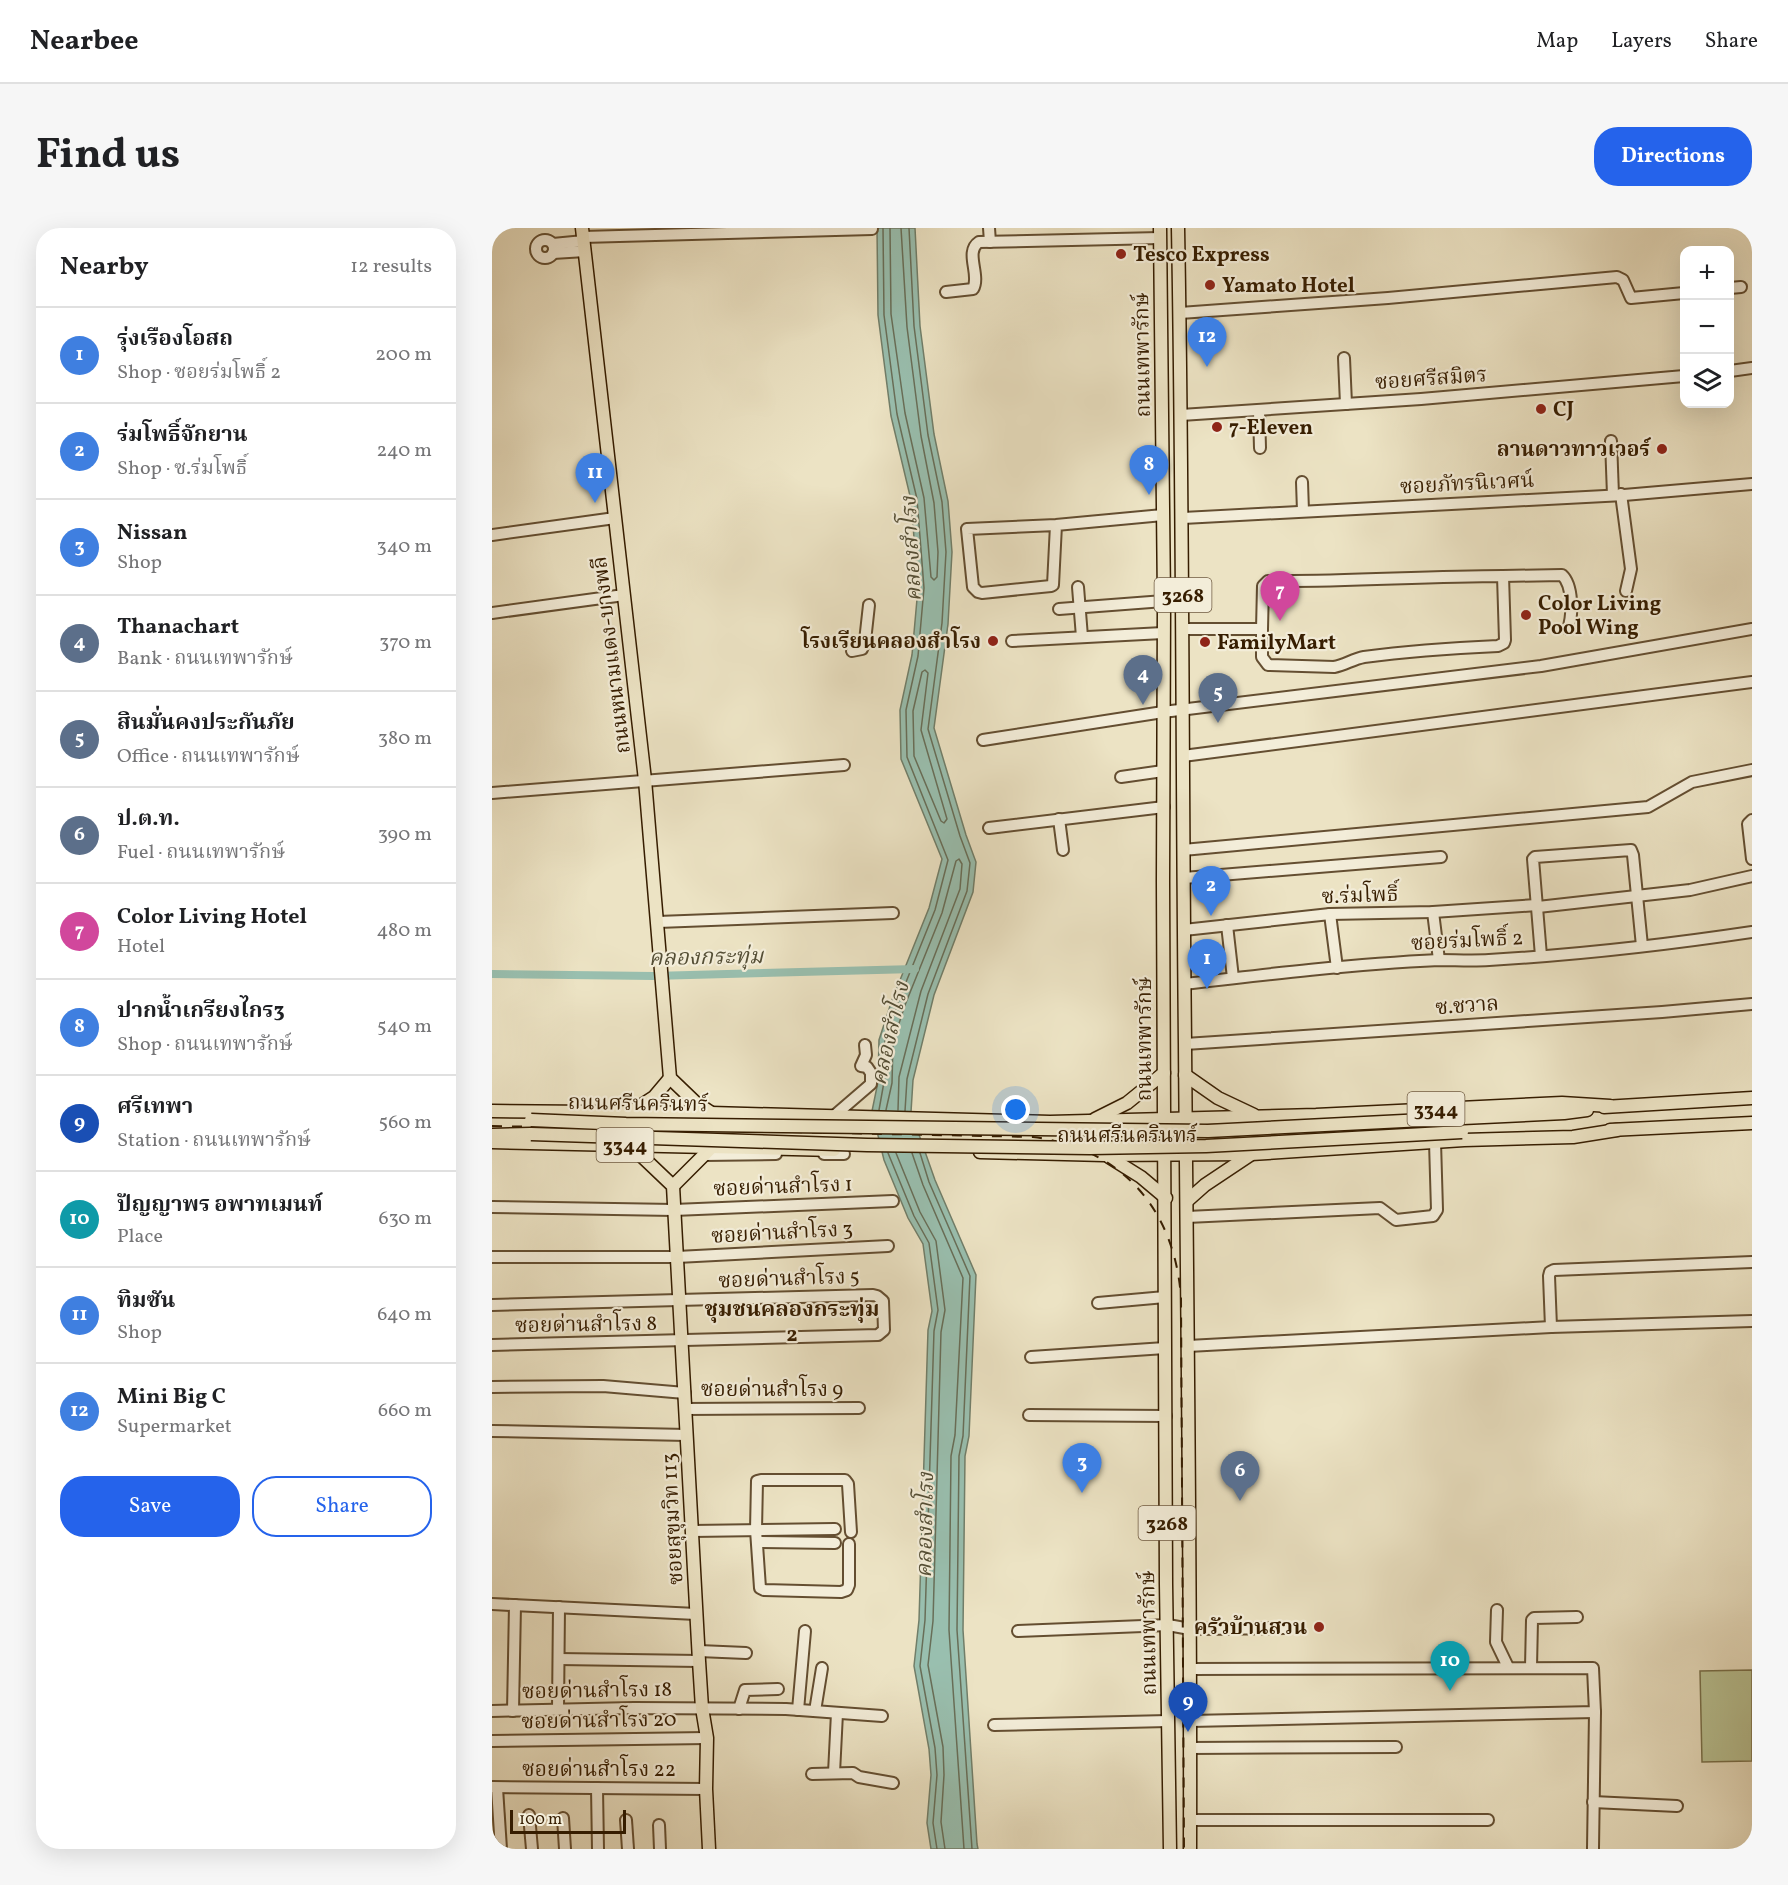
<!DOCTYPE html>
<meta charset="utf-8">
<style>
:root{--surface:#fff;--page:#f6f6f6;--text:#202124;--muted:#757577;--line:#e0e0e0;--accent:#2563eb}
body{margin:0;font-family:Vollkorn,"Noto Serif Thai",serif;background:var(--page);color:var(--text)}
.controls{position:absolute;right:18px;top:18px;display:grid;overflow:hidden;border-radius:12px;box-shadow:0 6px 24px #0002}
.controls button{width:54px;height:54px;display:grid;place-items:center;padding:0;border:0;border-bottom:2px solid var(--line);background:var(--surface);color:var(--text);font:30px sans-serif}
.scale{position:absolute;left:18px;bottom:15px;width:116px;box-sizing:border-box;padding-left:6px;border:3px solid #361d00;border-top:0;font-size:16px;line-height:21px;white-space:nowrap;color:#361d00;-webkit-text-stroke:4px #f3edd9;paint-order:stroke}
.you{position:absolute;left:524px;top:882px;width:21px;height:21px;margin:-15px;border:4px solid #fff;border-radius:50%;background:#1a73e8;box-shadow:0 0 0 9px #1a73e833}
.badge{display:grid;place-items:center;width:39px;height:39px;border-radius:50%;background:var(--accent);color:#fff;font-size:20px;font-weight:700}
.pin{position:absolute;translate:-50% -50px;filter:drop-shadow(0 2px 3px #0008)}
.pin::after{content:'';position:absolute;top:32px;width:21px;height:18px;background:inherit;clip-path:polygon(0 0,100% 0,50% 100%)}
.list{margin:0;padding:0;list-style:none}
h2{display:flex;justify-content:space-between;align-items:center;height:78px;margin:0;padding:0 24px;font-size:26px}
h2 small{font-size:20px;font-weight:400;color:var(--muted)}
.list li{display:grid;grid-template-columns:39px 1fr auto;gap:18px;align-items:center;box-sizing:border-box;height:96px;padding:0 24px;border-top:2px solid var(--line)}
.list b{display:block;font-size:22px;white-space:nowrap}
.list p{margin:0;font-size:20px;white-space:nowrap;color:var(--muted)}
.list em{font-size:20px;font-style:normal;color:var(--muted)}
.actions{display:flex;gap:12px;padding:18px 24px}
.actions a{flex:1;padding:14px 0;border:2px solid var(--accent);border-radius:24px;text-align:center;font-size:21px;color:var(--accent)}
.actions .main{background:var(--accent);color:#fff}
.icon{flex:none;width:33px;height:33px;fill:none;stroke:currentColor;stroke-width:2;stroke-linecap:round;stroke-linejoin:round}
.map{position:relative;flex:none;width:1260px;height:1621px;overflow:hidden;border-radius:24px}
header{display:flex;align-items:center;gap:36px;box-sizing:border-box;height:84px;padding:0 30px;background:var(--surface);border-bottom:2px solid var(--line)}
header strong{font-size:28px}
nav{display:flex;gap:33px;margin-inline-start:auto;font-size:21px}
.intro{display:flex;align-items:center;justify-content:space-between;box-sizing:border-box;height:144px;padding:0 36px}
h1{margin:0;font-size:42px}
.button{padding:15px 27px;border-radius:24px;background:var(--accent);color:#fff;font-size:21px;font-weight:700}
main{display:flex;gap:36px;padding:0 36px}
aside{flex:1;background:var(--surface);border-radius:24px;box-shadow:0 6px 24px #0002}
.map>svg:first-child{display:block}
.green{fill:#b9c394;stroke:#78704a;stroke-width:1.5}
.water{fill:#99bfaf;stroke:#717e69;stroke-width:1.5}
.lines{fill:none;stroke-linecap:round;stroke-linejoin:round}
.shore{stroke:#686e58;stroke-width:1.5}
.canal{stroke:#99bfaf;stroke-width:8}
.minor-casing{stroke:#644e31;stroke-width:14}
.major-casing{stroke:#361d00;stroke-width:15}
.minor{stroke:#f3edd9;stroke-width:10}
.major{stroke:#ece3c4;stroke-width:12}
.rail{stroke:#361d00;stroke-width:2;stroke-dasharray:10 10;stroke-linecap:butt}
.major-bridge-casing{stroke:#361d00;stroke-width:15;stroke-linecap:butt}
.major-bridge{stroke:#ece3c4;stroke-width:12}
.poi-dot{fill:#8f2418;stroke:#f3edd9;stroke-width:2}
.labels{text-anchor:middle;stroke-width:4.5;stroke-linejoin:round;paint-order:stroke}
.shield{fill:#f3edd9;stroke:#6f5b41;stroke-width:1.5}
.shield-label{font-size:20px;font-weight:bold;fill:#361d00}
.poi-label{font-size:21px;font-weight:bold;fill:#361d00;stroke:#f3edd9;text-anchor:start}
.street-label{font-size:21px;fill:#361d00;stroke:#f3edd9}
.water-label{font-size:22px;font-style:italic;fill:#544e35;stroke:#f3edd9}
.neighbourhood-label{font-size:22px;font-weight:bold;fill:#361d00;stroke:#f3edd9}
</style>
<header>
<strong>Nearbee</strong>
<nav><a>Map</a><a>Layers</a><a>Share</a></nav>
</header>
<div class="intro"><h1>Find us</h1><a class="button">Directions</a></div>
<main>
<aside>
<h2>Nearby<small>12 results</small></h2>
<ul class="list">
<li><span class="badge" style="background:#3f7fe0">1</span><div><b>รุ่งเรืองโอสถ</b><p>Shop · ซอยร่มโพธิ์ 2</p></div><em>200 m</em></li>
<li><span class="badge" style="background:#3f7fe0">2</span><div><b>ร่มโพธิ์จักยาน</b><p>Shop · ซ.ร่มโพธิ์</p></div><em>240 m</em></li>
<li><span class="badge" style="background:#3f7fe0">3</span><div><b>Nissan</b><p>Shop</p></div><em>340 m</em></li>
<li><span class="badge" style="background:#5c6f8a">4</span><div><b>Thanachart</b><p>Bank · ถนนเทพารักษ์</p></div><em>370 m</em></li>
<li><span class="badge" style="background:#5c6f8a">5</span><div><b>สินมั่นคงประกันภัย</b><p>Office · ถนนเทพารักษ์</p></div><em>380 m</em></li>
<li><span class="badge" style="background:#5c6f8a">6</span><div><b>ป.ต.ท.</b><p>Fuel · ถนนเทพารักษ์</p></div><em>390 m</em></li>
<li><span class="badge" style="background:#d1479c">7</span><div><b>Color Living Hotel</b><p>Hotel</p></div><em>480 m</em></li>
<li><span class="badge" style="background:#3f7fe0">8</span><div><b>ปากน้ำเกรียงไกร3</b><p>Shop · ถนนเทพารักษ์</p></div><em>540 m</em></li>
<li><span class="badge" style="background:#1a4fb4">9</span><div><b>ศรีเทพา</b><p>Station · ถนนเทพารักษ์</p></div><em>560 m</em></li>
<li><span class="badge" style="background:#0f9aa8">10</span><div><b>ปัญญาพร อพาทเมนท์</b><p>Place</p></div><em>630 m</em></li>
<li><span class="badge" style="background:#3f7fe0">11</span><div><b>ทิมซัน</b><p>Shop</p></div><em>640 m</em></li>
<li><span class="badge" style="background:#3f7fe0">12</span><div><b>Mini Big C</b><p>Supermarket</p></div><em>660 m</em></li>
</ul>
<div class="actions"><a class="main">Save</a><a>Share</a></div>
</aside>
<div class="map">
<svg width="1260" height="1621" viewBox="0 0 1260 1621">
<rect width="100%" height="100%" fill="#ece3c4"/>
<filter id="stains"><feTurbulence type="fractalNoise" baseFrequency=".00333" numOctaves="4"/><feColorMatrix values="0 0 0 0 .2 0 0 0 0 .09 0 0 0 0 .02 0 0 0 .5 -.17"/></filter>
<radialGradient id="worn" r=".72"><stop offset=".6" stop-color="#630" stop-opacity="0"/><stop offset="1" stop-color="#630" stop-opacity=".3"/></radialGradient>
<!-- green -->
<path class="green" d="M 1260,1442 L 1260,1533 L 1210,1534 L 1208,1443 Z"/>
<!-- water -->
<path class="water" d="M 385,0 L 423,0 L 428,98 L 442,206 L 456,273 L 460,324 L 456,396 L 442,500 L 474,607 L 484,634 L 481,664 L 442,767 L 421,852 L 419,884 L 443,952 L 484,1047 L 477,1208 L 473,1228 L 471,1402 L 485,1616 L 486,1621 L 439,1621 L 435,1595 L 439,1547 L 437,1521 L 422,1438 L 427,1392 L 436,1102 L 440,1083 L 431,1016 L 416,990 L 392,932 L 380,883 L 386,854 L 387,812 L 400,772 L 437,680 L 450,631 L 409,531 L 408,482 L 420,427 L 426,360 L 419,272 L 399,188 L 386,87 Z"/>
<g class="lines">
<!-- shore -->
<g class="shore">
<path d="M 398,0 L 399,86 L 413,185 L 432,270 L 439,349 L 442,352 L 445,349 L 446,324 L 442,275 L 429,208 L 415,99 L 409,0"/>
<path d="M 433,442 L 436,445 L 429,502 L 455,591 L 452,595 L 449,593 L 422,528 L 421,483 L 430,444 Z"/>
<path d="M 387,882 L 392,854 L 393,813 L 406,774 L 443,682 L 456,632 L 415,529 L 414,482 L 426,428 L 432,360 L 425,271 L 405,186 L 392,87 L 391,0"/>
<path d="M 394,882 L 400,855 L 401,814 L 413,777 L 450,685 L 464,633 L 467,631 L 470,636 L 468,661 L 429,763 L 407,849 L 406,882"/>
<path d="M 413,883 L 415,851 L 436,766 L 475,663 L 478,635 L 468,608 L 436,501 L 450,395 L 454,324 L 450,274 L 436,207 L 422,98 L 417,0"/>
<path d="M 396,925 L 422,988 L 437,1015 L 446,1082 L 442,1103 L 433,1392 L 428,1438 L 443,1520 L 445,1547 L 441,1595 L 445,1621"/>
<path d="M 404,925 L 428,984 L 444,1013 L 453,1082 L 449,1104 L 441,1393 L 436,1437 L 451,1519 L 452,1547 L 449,1594 L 453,1621"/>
<path d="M 420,925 L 431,957 L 471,1050 L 463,1207 L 459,1228 L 457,1402 L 472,1621"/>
<path d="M 428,925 L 437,954 L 478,1048 L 471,1208 L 467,1228 L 465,1402 L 480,1621"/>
</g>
<!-- canal -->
<path class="canal" d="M 0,746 L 161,748 L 423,741"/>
<defs>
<g id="minor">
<path d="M 497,0 L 498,14"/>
<path d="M 91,9 L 380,1"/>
<circle cx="53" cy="21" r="9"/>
<path d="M 61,16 L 92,13"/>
<path d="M 61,25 L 93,23"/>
<path d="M 1238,60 L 1249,59"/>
<path d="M 454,64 L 481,61 C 489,47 472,24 487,14 L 668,10"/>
<path d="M 688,85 L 896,70 L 1125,49 L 1131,52 L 1139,70 L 1192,65"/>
<path d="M 852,130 L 854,176"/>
<path d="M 1238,143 L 1260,140"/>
<path d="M 767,183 L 768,220"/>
<path d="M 689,187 L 929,171 L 1192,148"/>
<path d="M 1119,213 L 1121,267"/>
<path d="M 810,254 L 811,283"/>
<path d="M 1129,266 L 1139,341 L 1134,363"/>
<path d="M 691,290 L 1132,267 L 1260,256"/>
<path d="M 564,297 L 561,357 L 559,358 L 490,365 L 486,364 L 481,359 L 475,301 L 564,297 L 671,287"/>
<path d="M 0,307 L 123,290"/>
<path d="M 1011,348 L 1070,347 C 1081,357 1081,387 1076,401"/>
<path d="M 586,359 L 590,409"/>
<path d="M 567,381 L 672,373"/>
<path d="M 0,385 L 132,367"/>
<path d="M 691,401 L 770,401 L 771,358 L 776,353 C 854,354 932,348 1011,348 L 1013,412 L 1012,415 L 1006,418 C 962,420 917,423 872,429 C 861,431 853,437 842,439 L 776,437 L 770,429 L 770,401"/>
<path d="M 520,413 L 671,405"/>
<path d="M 360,423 L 370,421 L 373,413 L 377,377"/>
<path d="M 491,512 L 671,484 L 1049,438 L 1260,401"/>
<path d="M 691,528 L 1260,454"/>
<path d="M 629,549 L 671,543"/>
<path d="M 0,565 L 352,537"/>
<path d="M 567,591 L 571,622"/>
<path d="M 1260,592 L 1256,596 L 1260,631"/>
<path d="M 497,600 L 672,579"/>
<path d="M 691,622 L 1156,579 L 1200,554 L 1260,542"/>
<path d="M 692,650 L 949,629"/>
<path d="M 1046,679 L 1198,662 L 1260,648"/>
<path d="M 941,684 L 947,732"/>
<path d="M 838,686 L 845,740"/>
<path d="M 166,694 L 401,685"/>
<path d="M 735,697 L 741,750"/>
<path d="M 692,702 L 838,686 L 941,684 L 1045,677"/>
<path d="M 1049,728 L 1041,631 L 1043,629 L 1139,622 L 1141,627 L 1150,718"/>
<path d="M 692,756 C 777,746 862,736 947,732 C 963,732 980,733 997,732 C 1085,727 1173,717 1260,704"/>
<path d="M 693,816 L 1170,784 L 1260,776"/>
<path d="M 343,887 L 379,856 L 379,845 L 375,839 L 369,838 L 374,827 L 373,817"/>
<path d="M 332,926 L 352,926"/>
<path d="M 212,927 L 284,926"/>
<path d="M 0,979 L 182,982 L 401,973"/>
<path d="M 695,989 L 888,980 L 904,992 L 941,988 L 945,982 L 943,914"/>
<path d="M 0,1029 L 185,1029 L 396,1018"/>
<path d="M 606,1075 L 673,1069"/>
<path d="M 0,1077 L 381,1067 L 385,1068 L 391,1073 L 392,1102 L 386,1107 L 0,1117"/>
<path d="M 1059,1099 L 1057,1048 L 1058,1044 L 1062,1042 L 1260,1034"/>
<path d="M 696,1118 L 1059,1099 L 1260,1093"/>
<path d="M 539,1129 L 673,1120"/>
<path d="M 0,1159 L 111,1158 L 193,1165"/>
<path d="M 193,1181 L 367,1180"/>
<path d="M 537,1187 L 674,1188"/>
<path d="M 0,1203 L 195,1207"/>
<path d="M 200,1303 L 343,1301"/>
<path d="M 265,1314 L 343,1315"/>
<path d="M 357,1316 L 357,1357 L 355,1362 L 349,1364 L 272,1362 L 268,1360 L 264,1302 L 265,1253 L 269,1252 L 353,1252 L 356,1256 L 359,1304"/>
<path d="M 0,1376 L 204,1386"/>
<path d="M 1005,1382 L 1004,1414 L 1016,1439"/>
<path d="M 526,1403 L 676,1397 L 698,1401 L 793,1400"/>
<path d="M 207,1423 L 254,1425"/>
<path d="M 67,1431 L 207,1433"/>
<path d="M 1039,1439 L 1040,1392 L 1042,1390 L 1085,1389"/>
<path d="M 66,1481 L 67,1379"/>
<path d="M 247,1481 L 253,1462 L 286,1461"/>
<path d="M 306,1482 L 313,1403"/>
<path d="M 0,1483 L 142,1480 L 294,1481 L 390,1488"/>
<path d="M 21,1483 L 23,1377"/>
<path d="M 323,1483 L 330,1440"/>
<path d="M 698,1493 L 1103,1484 L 1101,1440 L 699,1441"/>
<path d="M 502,1497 L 676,1493"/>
<path d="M 0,1513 L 215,1510"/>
<path d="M 698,1520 L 904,1519"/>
<path d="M 342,1545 L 345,1485"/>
<path d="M 320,1546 L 361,1545 L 367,1549 L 401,1555"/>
<path d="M 0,1559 L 214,1561"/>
<path d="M 5,1560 L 9,1621"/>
<path d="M 105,1560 L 106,1621"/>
<path d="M 1101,1574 L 1185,1578"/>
<path d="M 37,1587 L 40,1621"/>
<path d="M 71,1590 L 73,1621"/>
<path d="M 134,1592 L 136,1621"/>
<path d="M 698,1592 L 996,1592"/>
<path d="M 167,1597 L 168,1621"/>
<path d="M 1101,1621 L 1103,1484"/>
</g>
<g id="major">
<path d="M 90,0 L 153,552 L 178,850 L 203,874 L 218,884"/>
<path d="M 668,0 L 672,373 L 671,654 L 674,1356 L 678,1621"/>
<path d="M 686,0 C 691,272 690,543 693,815 C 695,1083 699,1352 698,1621"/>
<path d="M 693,847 L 726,870 L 762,887"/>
<path d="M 1112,879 L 1260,870"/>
<path d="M 0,883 L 219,885 L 558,894 L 824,887 L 1070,875 L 1118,878"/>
<path d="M 139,884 L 162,869 L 178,850"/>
<path d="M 971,890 L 1072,885 L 1095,882"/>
<path d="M 603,891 L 635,875 L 672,845"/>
<path d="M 1118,902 L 1260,895"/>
<path d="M 0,907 L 39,906"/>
<path d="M 574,912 L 694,911 L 812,906"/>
<path d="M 0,914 L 342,922"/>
<path d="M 138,917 L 181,958 L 207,1433 L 210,1480 L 215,1510 L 214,1561 L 217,1621"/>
<path d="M 488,924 L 612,927 L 759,926 L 972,912 L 1081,909 L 1125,902"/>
<path d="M 617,929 L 649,949 L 674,970"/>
<path d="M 181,958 L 219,920"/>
<path d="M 695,973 L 713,957 L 758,927"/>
</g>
</defs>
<!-- minor casing -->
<use href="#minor" class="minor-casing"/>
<!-- major casing -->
<use href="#major" class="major-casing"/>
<!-- minor -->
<use href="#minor" class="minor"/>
<!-- major -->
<use href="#major" class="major"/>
<!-- rail -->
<path class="rail" d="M 0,898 L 541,909 C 630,920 683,982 689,1070 L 692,1621"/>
<defs>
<g id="major-bridge">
<path d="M 39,892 L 134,896 L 716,903 L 971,890"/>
<path d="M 39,906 L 375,917 L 598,920 L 714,918 L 970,904"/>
</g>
</defs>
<!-- major-bridge casing -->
<use href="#major-bridge" class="major-bridge-casing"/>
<!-- major-bridge -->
<use href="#major-bridge" class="major-bridge"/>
</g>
<!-- markers -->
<g class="poi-dot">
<circle cx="629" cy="26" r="6"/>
<circle cx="718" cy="57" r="6"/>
<circle cx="1049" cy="181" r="6"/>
<circle cx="725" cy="199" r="6"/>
<circle cx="1170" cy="221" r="6"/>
<circle cx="1034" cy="387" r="6"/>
<circle cx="501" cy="413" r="6"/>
<circle cx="713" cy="414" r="6"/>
<circle cx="827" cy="1399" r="6"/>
</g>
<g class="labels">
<!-- shield labels -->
<g class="shield">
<rect x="662.5" y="350" width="57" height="34" rx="4.5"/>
<rect x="915.5" y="864" width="57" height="34" rx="4.5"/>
<rect x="104.5" y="900" width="57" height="34" rx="4.5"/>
<rect x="646.5" y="1278" width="57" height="34" rx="4.5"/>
</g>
<g class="shield-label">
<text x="691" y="374">3268</text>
<text x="944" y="888">3344</text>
<text x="133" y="924">3344</text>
<text x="675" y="1302">3268</text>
</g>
<!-- poi labels -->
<g class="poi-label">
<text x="641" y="33">Tesco Express</text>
<text x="730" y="64">Yamato Hotel</text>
<text x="1061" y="188">CJ</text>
<text x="737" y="206">7-Eleven</text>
<text x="1158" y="228" text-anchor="end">ลานดาวทาวเวอร์</text>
<text x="1046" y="382">Color Living<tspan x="1046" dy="24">Pool Wing</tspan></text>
<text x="489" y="420" text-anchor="end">โรงเรียนคลองสำโรง</text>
<text x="725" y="421">FamilyMart</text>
<text x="815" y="1406" text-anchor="end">ครัวบ้านสวน</text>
</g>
<!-- street labels -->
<g class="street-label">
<text transform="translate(650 127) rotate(-91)" y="7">ถนนเทพารักษ์</text>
<text transform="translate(939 150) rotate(-4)" y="7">ซอยศรีสมิตร</text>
<text transform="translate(975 255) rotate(-3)" y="7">ซอยภัทรนิเวศน์</text>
<text transform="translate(119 427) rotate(-97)" y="7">ถนนหนามแดง-บางพลี</text>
<text transform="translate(868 667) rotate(-2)" y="7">ซ.ร่มโพธิ์</text>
<text transform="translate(975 712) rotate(-3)" y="7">ซอยร่มโพธิ์ 2</text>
<text transform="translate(975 777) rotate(-4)" y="7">ซ.ชวาล</text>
<text transform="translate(652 811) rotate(-90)" y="7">ถนนเทพารักษ์</text>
<text transform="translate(146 875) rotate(1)" y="7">ถนนศรีนครินทร์</text>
<text x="635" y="914">ถนนศรีนครินทร์</text>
<text transform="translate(291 958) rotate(-2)" y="7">ซอยด่านสำโรง 1</text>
<text transform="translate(290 1004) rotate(-3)" y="7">ซอยด่านสำโรง 3</text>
<text transform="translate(297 1050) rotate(-2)" y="7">ซอยด่านสำโรง 5</text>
<text transform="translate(94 1096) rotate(-1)" y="7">ซอยด่านสำโรง 8</text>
<text x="280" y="1168">ซอยด่านสำโรง 9</text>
<text transform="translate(180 1291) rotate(-93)" y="7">ซอยสุขุมวิท 113</text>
<text transform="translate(656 1405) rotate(-91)" y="7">ถนนเทพารักษ์</text>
<text transform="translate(105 1462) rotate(-1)" y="7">ซอยด่านสำโรง 18</text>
<text transform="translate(107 1492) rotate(-1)" y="7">ซอยด่านสำโรง 20</text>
<text x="107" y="1548">ซอยด่านสำโรง 22</text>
</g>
<!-- water labels -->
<g class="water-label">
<text transform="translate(418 321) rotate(-93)" y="8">คลองสำโรง</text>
<text transform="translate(214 728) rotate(-1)" y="8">คลองกระทุ่ม</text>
<text transform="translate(397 805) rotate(-77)" y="8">คลองสำโรง</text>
<text transform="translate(432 1297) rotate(-89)" y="8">คลองสำโรง</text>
</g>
<!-- neighbourhood labels -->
<g class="neighbourhood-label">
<text x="300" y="1088">ชุมชนคลองกระทุ่ม<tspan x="300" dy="25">2</tspan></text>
</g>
</g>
<rect width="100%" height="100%" filter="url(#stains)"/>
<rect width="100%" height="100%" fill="url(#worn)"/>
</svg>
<div class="controls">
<button>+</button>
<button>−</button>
<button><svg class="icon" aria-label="layers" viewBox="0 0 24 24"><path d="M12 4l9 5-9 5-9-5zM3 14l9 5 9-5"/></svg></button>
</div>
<div class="scale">100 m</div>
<div class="you"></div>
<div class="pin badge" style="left:715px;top:761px;background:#3f7fe0">1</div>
<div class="pin badge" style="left:719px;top:688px;background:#3f7fe0">2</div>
<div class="pin badge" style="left:590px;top:1265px;background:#3f7fe0">3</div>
<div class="pin badge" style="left:651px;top:477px;background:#5c6f8a">4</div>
<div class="pin badge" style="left:726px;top:495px;background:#5c6f8a">5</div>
<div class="pin badge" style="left:748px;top:1273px;background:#5c6f8a">6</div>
<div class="pin badge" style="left:788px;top:393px;background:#d1479c">7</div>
<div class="pin badge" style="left:657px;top:267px;background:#3f7fe0">8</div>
<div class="pin badge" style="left:696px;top:1504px;background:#1a4fb4">9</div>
<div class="pin badge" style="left:958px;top:1463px;background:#0f9aa8">10</div>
<div class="pin badge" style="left:103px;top:275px;background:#3f7fe0">11</div>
<div class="pin badge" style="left:715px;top:139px;background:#3f7fe0">12</div>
</div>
</main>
